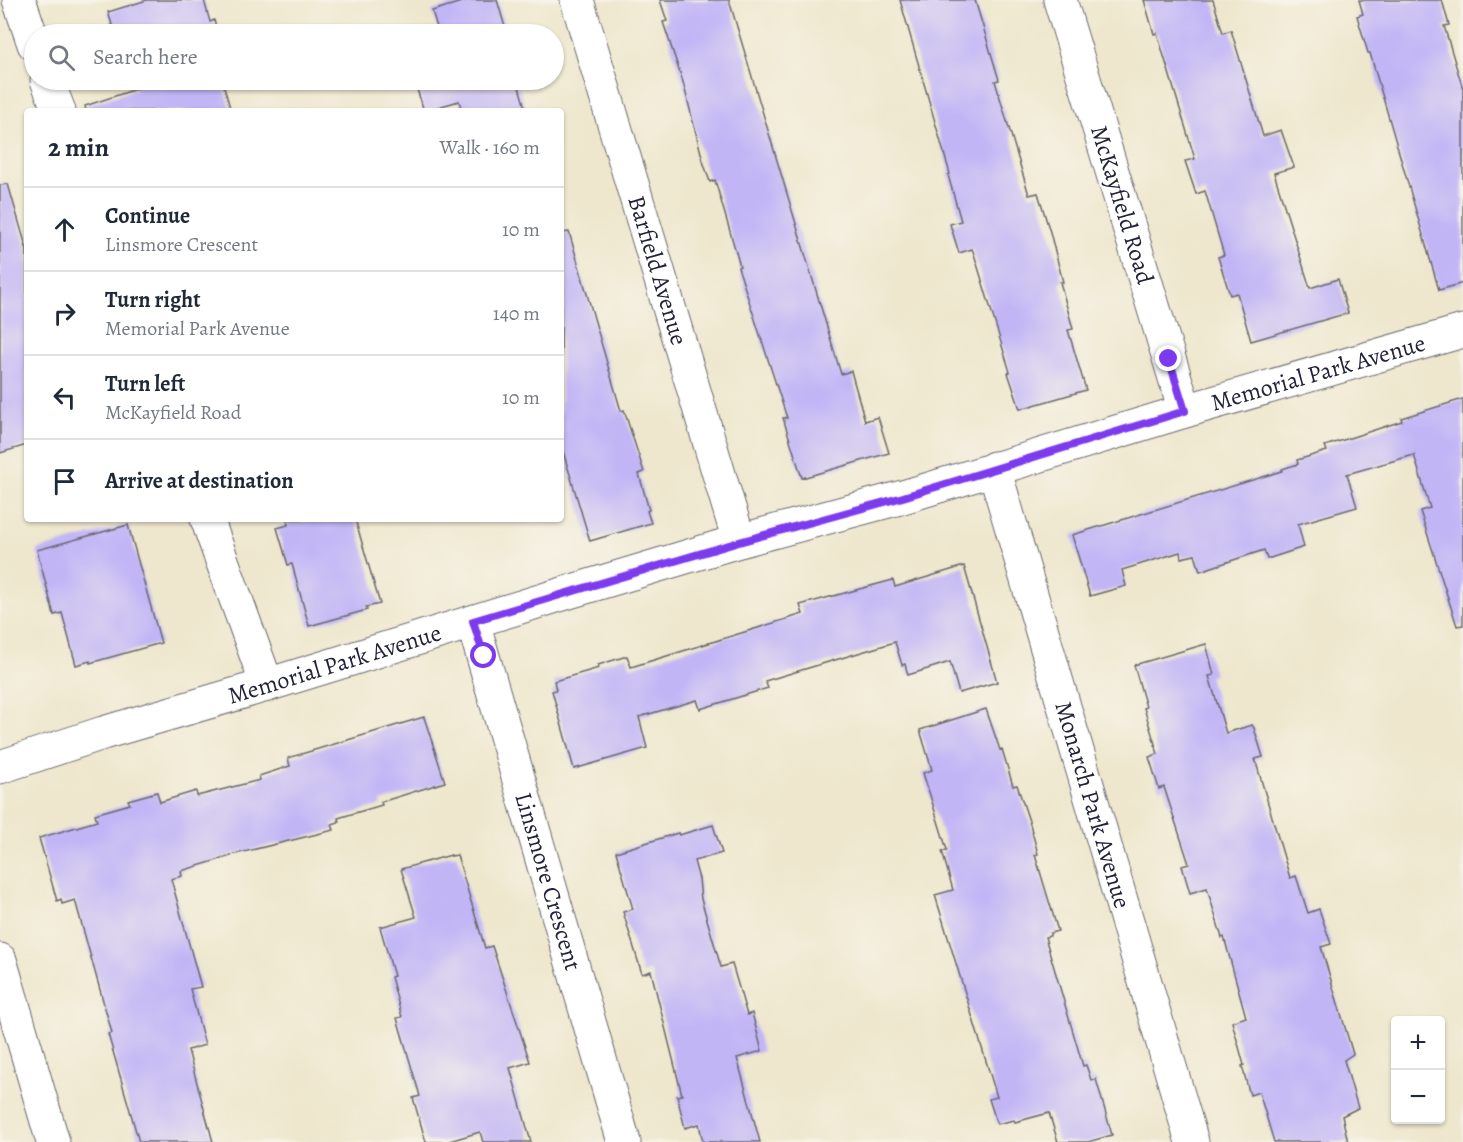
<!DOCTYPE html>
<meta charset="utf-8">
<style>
:root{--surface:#fff;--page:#f6f6f7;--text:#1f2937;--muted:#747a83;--line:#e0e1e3}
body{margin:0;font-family:Alegreya,serif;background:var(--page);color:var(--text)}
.controls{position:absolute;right:18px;bottom:18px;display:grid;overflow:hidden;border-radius:6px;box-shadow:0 2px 4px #0004}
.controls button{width:54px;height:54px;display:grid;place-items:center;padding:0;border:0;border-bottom:2px solid var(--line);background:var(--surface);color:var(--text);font:30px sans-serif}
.stop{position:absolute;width:18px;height:18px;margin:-14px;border:4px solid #7c3aed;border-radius:50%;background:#fff}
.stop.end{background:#7c3aed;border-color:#fff;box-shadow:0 2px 6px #0008}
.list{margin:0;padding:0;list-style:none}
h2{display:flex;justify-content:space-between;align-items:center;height:78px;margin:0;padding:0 24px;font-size:26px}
h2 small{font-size:20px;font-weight:400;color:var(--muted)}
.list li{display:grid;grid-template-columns:39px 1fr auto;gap:18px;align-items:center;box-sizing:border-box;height:84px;padding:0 24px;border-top:2px solid var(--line)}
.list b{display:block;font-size:22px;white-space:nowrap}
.list p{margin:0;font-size:20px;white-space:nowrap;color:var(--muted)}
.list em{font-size:20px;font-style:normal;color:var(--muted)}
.icon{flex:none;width:33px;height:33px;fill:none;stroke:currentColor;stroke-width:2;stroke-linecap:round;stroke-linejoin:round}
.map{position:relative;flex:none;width:1463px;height:1142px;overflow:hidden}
.search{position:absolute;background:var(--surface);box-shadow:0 2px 4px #0004;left:24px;top:24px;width:540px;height:66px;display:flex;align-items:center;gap:15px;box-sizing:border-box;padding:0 21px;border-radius:33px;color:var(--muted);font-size:22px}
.panel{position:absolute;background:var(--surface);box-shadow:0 2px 4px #0004;left:24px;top:108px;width:540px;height:414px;border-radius:6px}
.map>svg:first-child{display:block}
.building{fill:#c1b5f6}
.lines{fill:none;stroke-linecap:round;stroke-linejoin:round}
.minor-casing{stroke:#69676e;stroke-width:35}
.minor{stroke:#fff;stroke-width:33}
.route{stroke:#7c3aed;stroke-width:8}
.labels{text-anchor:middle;stroke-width:5;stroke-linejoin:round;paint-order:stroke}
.street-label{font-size:24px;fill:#22223b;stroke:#f7f3e8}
</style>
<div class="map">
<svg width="1463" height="1142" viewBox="0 0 1463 1142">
<rect width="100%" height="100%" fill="#f7f3e8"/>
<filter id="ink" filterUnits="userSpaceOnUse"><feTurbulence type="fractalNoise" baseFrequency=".0167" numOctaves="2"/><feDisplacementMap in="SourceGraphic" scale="12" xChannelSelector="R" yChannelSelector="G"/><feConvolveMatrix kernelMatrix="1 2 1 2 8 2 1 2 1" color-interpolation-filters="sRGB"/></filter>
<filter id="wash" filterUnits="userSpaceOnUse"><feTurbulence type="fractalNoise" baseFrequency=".008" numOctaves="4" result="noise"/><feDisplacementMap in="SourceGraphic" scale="24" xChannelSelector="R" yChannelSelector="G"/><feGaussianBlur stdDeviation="1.35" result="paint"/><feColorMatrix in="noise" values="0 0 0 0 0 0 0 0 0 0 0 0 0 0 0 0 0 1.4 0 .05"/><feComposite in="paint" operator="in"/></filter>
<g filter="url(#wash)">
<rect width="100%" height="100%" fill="#eee7cd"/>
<g id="blocks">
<!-- building -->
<g class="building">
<path d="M 147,0 L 204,0 L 210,22 L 214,20 L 218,34 L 115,34 L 108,12 Z"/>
<path d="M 468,0 L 497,0 L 505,27 L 481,34 L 439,34 L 432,11 Z"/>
<path d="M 660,0 L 729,0 L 841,374 L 851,371 L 865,421 L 878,417 L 889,453 L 802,478 L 783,418 L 787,418 L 738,267 L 740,266 L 715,180 L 710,182 L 703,161 L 683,82 L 663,22 L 667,21 Z"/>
<path d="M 900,0 L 975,0 L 999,80 L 995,81 L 1029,195 L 1038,193 L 1050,232 L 1063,282 L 1060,282 L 1073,329 L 1068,330 L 1086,390 L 1020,409 L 1008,373 L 1010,372 L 974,254 L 972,249 L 959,253 L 950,224 L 961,221 L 948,175 L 950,174 Z"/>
<path d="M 1144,0 L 1213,0 L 1223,33 L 1231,30 L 1263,136 L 1281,130 L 1294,167 L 1274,173 L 1310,288 L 1338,279 L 1348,313 L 1251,341 L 1237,293 L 1230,295 L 1218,257 L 1224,255 L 1205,191 L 1196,194 L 1185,161 L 1195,159 L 1157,33 L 1154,34 Z"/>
<path d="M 1359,0 L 1442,0 L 1449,25 L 1444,26 L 1463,89 L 1463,283 L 1439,290 L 1370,53 L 1368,53 L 1357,16 L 1363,14 Z"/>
<path d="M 133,80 L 222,80 L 231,111 L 86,111 L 85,106 L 136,89 Z"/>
<path d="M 414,80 L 517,80 L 526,111 L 462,111 L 459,101 L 424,111 Z"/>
<path d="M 8,184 L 27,250 L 27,445 L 0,453 L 0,185 Z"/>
<path d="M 569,232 L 621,411 L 624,410 L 644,472 L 639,474 L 649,510 L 647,511 L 651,523 L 590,541 L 561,445 L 561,233 Z"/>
<path d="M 1463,399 L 1463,625 L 1457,626 L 1420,511 L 1430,508 L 1414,455 L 1347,474 L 1357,507 L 1298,524 L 1304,547 L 1267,559 L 1264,550 L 1200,571 L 1195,555 L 1181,558 L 1180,552 L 1122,570 L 1126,586 L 1090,596 L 1072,535 L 1282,471 L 1282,469 L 1298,464 L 1297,460 L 1327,451 L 1325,446 L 1402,421 L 1401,418 Z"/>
<path d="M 287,519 L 355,519 L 380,604 L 366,607 L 367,610 L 309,626 L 292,564 L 288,565 L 277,528 L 288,525 Z"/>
<path d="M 128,525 L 161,643 L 90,663 L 90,661 L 76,665 L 62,613 L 54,615 L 37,550 Z"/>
<path d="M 964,566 L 997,682 L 959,693 L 950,662 L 908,675 L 905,664 L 902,665 L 895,642 L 765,681 L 768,688 L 700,709 L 697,700 L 639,717 L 647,748 L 574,769 L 552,691 L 556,690 L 554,681 L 599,668 L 598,665 L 627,656 L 631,667 L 803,614 L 800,605 L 893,580 L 895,587 Z"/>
<path d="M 1206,644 L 1214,675 L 1209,676 L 1226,733 L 1252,725 L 1254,728 L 1263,757 L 1255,759 L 1290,878 L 1296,876 L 1308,913 L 1319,909 L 1331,944 L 1321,947 L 1353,1054 L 1344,1060 L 1358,1108 L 1342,1116 L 1348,1142 L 1274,1142 L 1259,1092 L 1250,1095 L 1242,1066 L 1244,1065 L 1232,1022 L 1246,1017 L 1224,937 L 1222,938 L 1207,888 L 1190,893 L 1182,866 L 1189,864 L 1164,787 L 1159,789 L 1149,757 L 1158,754 L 1144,708 L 1146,707 L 1134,665 Z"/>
<path d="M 986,709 L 1000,750 L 1002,749 L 1013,786 L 1017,785 L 1030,824 L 1038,854 L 1035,855 L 1058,931 L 1050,933 L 1050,936 L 1045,937 L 1083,1066 L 1086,1065 L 1091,1080 L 1096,1079 L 1112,1135 L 1088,1142 L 1058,1142 L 1049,1113 L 1015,1122 L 1014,1120 L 997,1124 L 989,1099 L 997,1097 L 935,895 L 953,890 L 942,851 L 947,850 L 923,773 L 932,770 L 920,730 Z"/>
<path d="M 424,717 L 445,782 L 381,802 L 382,805 L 338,818 L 339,822 L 332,824 L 334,830 L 231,855 L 231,856 L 181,871 L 182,876 L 171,879 L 201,987 L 190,989 L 205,1045 L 188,1050 L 213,1142 L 139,1142 L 108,1034 L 112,1033 L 75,900 L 62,904 L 61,899 L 57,901 L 39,838 L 97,821 L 95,814 L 130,804 L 128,800 L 157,792 L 160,802 L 196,791 L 197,796 L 260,780 L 259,776 L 290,766 L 288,758 Z"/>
<path d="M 713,825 L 722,853 L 694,861 L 699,879 L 701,899 L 721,967 L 732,964 L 747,1015 L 752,1013 L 762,1051 L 737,1058 L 760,1142 L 703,1142 L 699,1124 L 685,1128 L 677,1096 L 682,1095 L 651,971 L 642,974 L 623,912 L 633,909 L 616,852 L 678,833 L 679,835 Z"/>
<path d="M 451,855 L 451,856 L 457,855 L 485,948 L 492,946 L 530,1062 L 510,1068 L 531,1142 L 483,1142 L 480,1132 L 446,1142 L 426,1142 L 413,1098 L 420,1096 L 397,1018 L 402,1017 L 391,977 L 394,976 L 380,927 L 416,917 L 401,869 Z"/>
</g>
</g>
</g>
<g filter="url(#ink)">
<use href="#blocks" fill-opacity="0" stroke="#69676e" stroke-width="1.5"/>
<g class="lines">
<defs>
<g id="minor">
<path d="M 19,0 L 34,44"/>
<path id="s1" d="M 577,0 L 739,541"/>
<path id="s2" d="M 1060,0 L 1185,411"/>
<path d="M 47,80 L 59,111"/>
<path id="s3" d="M 994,468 L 1192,1142"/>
<path d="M 207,519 L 267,685"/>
<path id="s4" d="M 473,622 L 624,1142"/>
<path id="s5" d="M 0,767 L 103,733 L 267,685 L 569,592 L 739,541 L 903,497 L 1185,411 L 1463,331"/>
<path d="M 0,960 L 53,1142"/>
</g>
</defs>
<!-- minor casing -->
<use href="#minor" class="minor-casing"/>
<!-- minor -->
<use href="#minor" class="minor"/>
</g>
</g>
<g class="lines" filter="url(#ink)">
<!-- route -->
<path class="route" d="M 484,656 L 473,621 L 739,542 L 903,497 L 1185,411 L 1169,359"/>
</g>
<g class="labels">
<!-- street labels -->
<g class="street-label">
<text dy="8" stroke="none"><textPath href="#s2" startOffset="214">McKayfield Road</textPath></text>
<text dy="8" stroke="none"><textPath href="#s1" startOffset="282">Barfield Avenue</textPath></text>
<text dy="8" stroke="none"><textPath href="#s5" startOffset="1376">Memorial Park Avenue</textPath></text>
<text dy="8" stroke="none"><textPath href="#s5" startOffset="350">Memorial Park Avenue</textPath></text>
<text dy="8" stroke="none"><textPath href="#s3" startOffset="351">Monarch Park Avenue</textPath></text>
<text dy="8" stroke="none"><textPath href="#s4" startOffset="270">Linsmore Crescent</textPath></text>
</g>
</g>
</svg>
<div class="controls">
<button>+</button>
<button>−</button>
</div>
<div class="stop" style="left:484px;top:656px"></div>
<div class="stop end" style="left:1169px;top:359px"></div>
<div class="search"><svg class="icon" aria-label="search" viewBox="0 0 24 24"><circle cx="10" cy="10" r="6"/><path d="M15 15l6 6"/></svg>Search here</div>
<section class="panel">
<h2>2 min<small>Walk · 160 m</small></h2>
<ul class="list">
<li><svg class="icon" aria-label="ahead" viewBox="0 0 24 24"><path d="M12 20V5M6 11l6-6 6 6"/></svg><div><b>Continue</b><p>Linsmore Crescent</p></div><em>10 m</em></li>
<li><svg class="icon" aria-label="right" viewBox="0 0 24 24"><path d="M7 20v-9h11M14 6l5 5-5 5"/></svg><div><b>Turn right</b><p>Memorial Park Avenue</p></div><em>140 m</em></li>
<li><svg class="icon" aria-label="left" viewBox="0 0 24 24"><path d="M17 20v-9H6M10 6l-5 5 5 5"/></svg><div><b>Turn left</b><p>McKayfield Road</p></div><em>10 m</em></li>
<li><svg class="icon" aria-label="arrive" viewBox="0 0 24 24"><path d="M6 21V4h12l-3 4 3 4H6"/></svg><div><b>Arrive at destination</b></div></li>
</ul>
</section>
</div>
